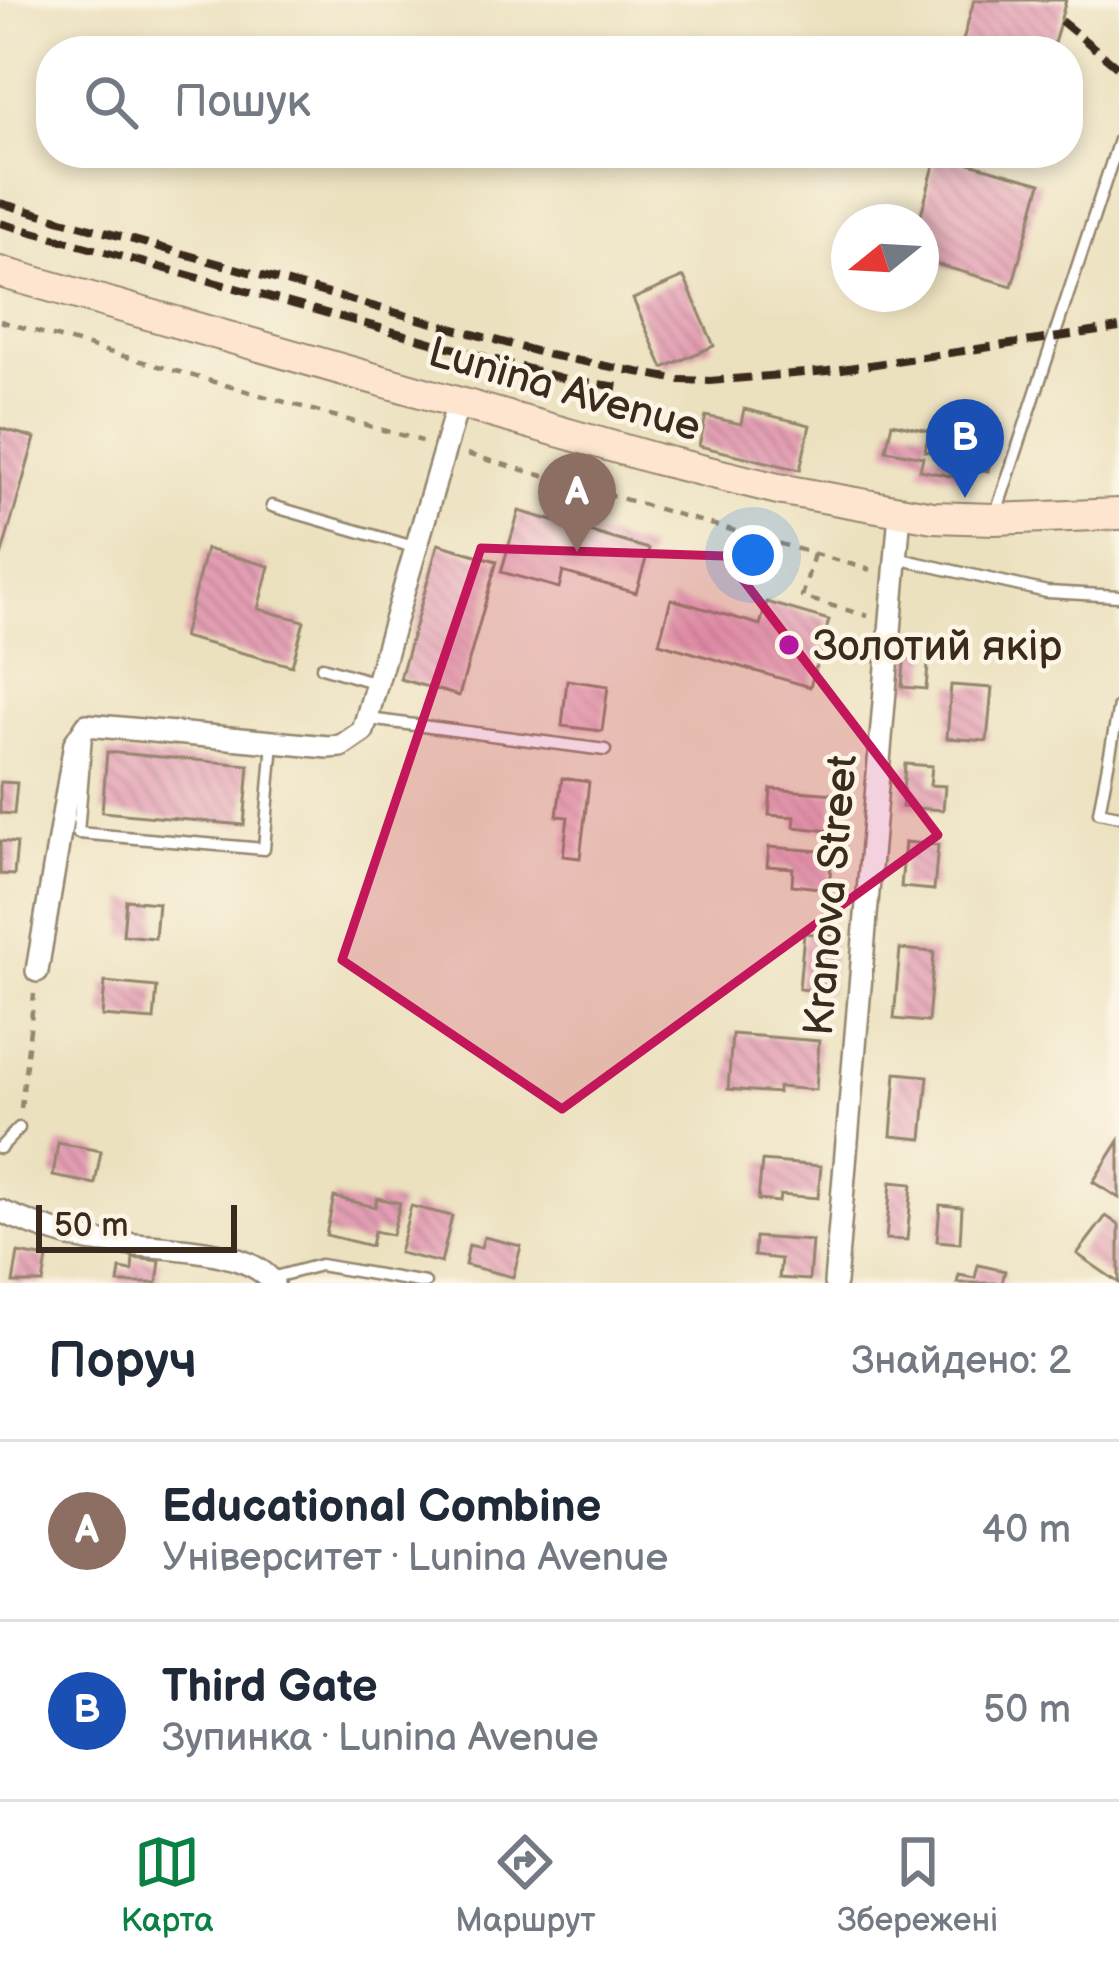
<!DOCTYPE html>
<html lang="uk">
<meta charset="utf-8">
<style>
:root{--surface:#fff;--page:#f6f6f7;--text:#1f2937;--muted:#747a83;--line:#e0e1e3;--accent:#0b8043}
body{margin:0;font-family:"Balsamiq Sans",sans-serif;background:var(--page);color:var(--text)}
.compass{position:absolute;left:831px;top:204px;width:108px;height:108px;border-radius:50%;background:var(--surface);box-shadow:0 6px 18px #0003;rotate:252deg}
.scale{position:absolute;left:36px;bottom:30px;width:201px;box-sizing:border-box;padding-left:12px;border:6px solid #3b2a1e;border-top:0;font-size:33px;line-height:42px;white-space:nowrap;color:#3b2a1e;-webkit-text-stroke:9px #fcf5e5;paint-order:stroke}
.you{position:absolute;left:753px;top:555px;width:42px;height:42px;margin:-30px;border:9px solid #fff;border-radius:50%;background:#1a73e8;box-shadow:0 0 0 18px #1a73e833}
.badge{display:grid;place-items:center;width:78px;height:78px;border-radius:50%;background:var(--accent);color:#fff;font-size:39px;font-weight:700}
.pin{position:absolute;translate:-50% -99px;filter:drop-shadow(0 3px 6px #0008)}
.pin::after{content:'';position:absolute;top:63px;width:42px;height:36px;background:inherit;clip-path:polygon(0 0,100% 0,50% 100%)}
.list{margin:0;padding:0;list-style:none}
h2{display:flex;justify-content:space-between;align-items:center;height:156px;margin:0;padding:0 48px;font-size:51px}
h2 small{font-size:39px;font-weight:400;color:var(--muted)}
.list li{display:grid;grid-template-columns:78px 1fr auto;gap:36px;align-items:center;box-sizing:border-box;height:180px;padding:0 48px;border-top:3px solid var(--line)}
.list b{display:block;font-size:45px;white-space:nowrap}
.list p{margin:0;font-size:39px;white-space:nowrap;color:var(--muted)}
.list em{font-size:39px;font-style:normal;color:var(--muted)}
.icon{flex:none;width:66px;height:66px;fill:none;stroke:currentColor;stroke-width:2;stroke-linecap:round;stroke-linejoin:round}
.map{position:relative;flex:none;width:1119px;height:1283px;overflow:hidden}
.search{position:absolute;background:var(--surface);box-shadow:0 6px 18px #0003;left:36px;right:36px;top:36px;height:132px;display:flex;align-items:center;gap:30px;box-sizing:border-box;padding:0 42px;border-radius:48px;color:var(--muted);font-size:45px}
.sheet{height:516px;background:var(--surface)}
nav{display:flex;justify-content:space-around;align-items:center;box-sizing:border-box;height:168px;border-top:3px solid var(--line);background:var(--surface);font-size:33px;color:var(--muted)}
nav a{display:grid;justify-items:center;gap:6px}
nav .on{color:var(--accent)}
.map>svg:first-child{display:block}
.building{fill:url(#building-back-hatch)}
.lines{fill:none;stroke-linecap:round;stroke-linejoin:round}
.lane-casing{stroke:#94866e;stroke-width:15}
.street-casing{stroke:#94866e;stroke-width:26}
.secondary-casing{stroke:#94866e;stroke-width:34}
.path{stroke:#94866e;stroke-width:4.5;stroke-dasharray:9 9;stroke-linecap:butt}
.lane{stroke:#fff;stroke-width:10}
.street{stroke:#fff;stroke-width:21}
.secondary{stroke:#fde5d0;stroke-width:30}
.rail{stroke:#3b2a1e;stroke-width:8;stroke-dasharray:18 9;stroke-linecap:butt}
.marked{fill:#c2185b;fill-opacity:0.2;stroke:#c2185b;stroke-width:9;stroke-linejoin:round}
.poi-dot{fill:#b5179e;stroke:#fcf5e5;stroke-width:4.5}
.labels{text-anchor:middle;stroke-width:9;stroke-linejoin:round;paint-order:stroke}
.street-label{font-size:42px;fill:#3b2a1e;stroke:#fcf5e5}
.poi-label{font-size:42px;fill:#3b2a1e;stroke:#fcf5e5;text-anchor:start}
</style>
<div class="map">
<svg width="1119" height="1283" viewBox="0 0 1119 1283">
<defs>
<pattern id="building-back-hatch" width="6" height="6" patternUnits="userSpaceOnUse" patternTransform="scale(3)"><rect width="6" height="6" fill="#e49fb4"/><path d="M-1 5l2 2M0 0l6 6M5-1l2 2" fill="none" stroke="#ba8292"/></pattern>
</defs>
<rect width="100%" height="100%" fill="#fcf5e5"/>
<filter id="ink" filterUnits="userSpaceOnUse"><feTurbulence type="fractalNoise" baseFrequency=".00833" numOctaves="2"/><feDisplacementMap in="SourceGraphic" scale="24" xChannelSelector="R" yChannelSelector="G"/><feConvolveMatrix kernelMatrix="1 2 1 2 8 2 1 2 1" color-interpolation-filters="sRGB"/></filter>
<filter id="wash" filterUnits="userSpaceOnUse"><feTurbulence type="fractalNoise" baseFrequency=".004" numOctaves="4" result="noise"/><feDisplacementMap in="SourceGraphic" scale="48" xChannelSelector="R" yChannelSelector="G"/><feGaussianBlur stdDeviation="2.7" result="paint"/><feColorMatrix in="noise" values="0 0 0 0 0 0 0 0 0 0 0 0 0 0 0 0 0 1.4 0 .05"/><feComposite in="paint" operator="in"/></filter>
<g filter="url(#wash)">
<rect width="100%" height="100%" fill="#ece1bf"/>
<g id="blocks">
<!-- building -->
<g class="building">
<path d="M 974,0 L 1066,0 L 1052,51 L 960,51 Z"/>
<path d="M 937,154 L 1041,183 L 1012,286 L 921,260 L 919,222 Z"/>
<path d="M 684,277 L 714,346 L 663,368 L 633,299 Z"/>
<path d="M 744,409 L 810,425 L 800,470 L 699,446 L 706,416 L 741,424 Z"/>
<path d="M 892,423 L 929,431 L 925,451 L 958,458 L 963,437 L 994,443 L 988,471 L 973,468 L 971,480 L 920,470 L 923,457 L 886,450 Z"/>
<path d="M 0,428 L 35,438 L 1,557 L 0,556 Z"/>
<path d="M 519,511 L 649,549 L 636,593 L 563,572 L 559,588 L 501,572 Z"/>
<path d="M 438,544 L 497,561 L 459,696 L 400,679 Z"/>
<path d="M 206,549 L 269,566 L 258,609 L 304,621 L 292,666 L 183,637 Z"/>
<path d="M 671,599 L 760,625 L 767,602 L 829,620 L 810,687 L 659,643 Z"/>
<path d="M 906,639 L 930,641 L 926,689 L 902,687 Z"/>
<path d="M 567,680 L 608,686 L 602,731 L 562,726 Z"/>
<path d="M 951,685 L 992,688 L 987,741 L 947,738 Z"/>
<path d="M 107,752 L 249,765 L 244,825 L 102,812 Z"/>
<path d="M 905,764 L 932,766 L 930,785 L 945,786 L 943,810 L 902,807 Z"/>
<path d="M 562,778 L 589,782 L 580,858 L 563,856 L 568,817 L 557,816 Z"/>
<path d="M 0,782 L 17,783 L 14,814 L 0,813 Z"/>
<path d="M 771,789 L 835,794 L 831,831 L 794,827 L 795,817 L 769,815 Z"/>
<path d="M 0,841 L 17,843 L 14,875 L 0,874 Z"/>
<path d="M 905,842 L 938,845 L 934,890 L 901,887 Z"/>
<path d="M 769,847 L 832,852 L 829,889 L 792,885 L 793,868 L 767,866 Z"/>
<path d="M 126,900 L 158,903 L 155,938 L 123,935 Z"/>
<path d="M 804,933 L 834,936 L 829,992 L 799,989 Z"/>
<path d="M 900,949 L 934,952 L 928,1022 L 894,1019 Z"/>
<path d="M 105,982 L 157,987 L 154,1020 L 102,1016 Z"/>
<path d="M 732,1034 L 819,1041 L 816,1090 L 778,1087 L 778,1093 L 728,1089 Z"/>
<path d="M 896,1073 L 928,1076 L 922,1139 L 891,1136 Z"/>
<path d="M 1119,1141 L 1119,1198 L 1093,1182 Z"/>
<path d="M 58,1143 L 101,1151 L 95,1184 L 53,1176 Z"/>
<path d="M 762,1161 L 821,1166 L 818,1198 L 780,1195 L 779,1202 L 758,1200 Z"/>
<path d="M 891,1182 L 912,1184 L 907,1240 L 886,1239 Z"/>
<path d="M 334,1197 L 375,1207 L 377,1198 L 400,1203 L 392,1235 L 374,1231 L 371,1246 L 326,1235 Z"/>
<path d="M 940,1205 L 962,1207 L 960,1243 L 937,1241 Z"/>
<path d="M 411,1206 L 452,1216 L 441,1263 L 399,1253 Z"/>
<path d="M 1106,1216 L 1119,1225 L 1119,1283 L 1077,1254 Z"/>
<path d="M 484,1237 L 521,1246 L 513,1277 L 465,1265 L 469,1245 L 481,1248 Z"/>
<path d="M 755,1237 L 812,1241 L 809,1280 L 779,1278 L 781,1259 L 754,1256 Z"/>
<path d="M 18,1253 L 47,1258 L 43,1283 L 13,1283 Z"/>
<path d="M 133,1258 L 160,1261 L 157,1283 L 118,1283 L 120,1269 L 132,1271 Z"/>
<path d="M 978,1265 L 1005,1271 L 1002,1283 L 957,1283 L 959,1275 L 975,1278 Z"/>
</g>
</g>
</g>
<g filter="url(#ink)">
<use href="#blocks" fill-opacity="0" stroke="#94866e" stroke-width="3"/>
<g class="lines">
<defs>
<g id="lane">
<path d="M 272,506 L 417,548"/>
<path d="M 995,516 L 1119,140"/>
<path d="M 896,558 L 1047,592 L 1119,596"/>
<path d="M 322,667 L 376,683"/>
<path d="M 1119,706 L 1099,812 L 1119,816"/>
<path d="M 369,719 L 605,750"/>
<path d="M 86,735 L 78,833 L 264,849 L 273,742"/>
<path d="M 0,1148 L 19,1128"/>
<path d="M 271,1278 L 320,1265 L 425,1283"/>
</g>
<g id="street">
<path d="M 37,971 L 75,743 L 87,725 L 328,747 L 341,746 L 363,731 L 458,403"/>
<path d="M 0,1211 C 29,1223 57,1234 88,1240 C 136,1249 245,1242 273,1283"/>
<path d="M 835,1283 L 900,513"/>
</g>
<path id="secondary" d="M 0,272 L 656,459 L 778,489 L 933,517 L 994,519 L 1119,514"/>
</defs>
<!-- lane casing -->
<use href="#lane" class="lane-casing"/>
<!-- street casing -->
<use href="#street" class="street-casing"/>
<!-- secondary casing -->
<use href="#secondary" class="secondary-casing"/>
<!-- path -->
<g class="path">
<path d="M 0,321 L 422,441"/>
<path d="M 467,454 L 871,570"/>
<path d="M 814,554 L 802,597 L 868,616"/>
<path d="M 21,1108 L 34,994"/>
</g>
<!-- lane -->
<use href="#lane" class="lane"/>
<!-- street -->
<use href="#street" class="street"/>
<!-- secondary -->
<use href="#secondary" class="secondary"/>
<!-- rail -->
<g class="rail">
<path d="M 1061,21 L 1119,68"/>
<path d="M 0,203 L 549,355 L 679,380 L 710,381 L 828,371 L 1119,328"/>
<path d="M 0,223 L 565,379 L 626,388"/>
</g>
</g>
</g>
<!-- marked area -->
<path class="marked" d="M 481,548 L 725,556 L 938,835 L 562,1109 L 342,960 Z"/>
<!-- markers -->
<circle class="poi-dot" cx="789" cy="645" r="12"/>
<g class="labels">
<!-- street labels -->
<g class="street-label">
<text transform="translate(565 388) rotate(16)" y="15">Lunina Avenue</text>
<text transform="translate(829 895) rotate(-85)" y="15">Kranova Street</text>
</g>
<!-- poi labels -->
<g class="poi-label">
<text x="813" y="660">Золотий якір</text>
</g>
</g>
</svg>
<svg class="compass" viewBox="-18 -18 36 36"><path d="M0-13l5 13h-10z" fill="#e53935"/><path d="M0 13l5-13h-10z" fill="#747a83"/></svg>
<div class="scale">50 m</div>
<div class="you"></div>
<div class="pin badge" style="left:577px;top:552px;background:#8d6e63">A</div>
<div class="pin badge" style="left:965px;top:498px;background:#1a4fb4">B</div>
<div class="search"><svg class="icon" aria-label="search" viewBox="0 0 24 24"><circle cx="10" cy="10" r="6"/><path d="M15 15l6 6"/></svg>Пошук</div>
</div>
<section class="sheet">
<h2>Поруч<small>Знайдено: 2</small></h2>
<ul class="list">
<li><span class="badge" style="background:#8d6e63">A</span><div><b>Educational Combine</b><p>Університет · Lunina Avenue</p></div><em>40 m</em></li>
<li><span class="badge" style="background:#1a4fb4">B</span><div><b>Third Gate</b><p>Зупинка · Lunina Avenue</p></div><em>50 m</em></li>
</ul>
</section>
<nav>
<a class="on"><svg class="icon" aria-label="map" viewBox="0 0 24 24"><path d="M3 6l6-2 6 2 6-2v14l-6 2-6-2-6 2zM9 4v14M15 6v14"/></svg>Карта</a>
<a><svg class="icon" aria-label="directions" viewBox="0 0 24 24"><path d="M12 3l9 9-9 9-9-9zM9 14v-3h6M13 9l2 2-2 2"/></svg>Маршрут</a>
<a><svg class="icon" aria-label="saved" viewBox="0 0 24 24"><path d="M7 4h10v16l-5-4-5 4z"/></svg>Збережені</a>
</nav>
